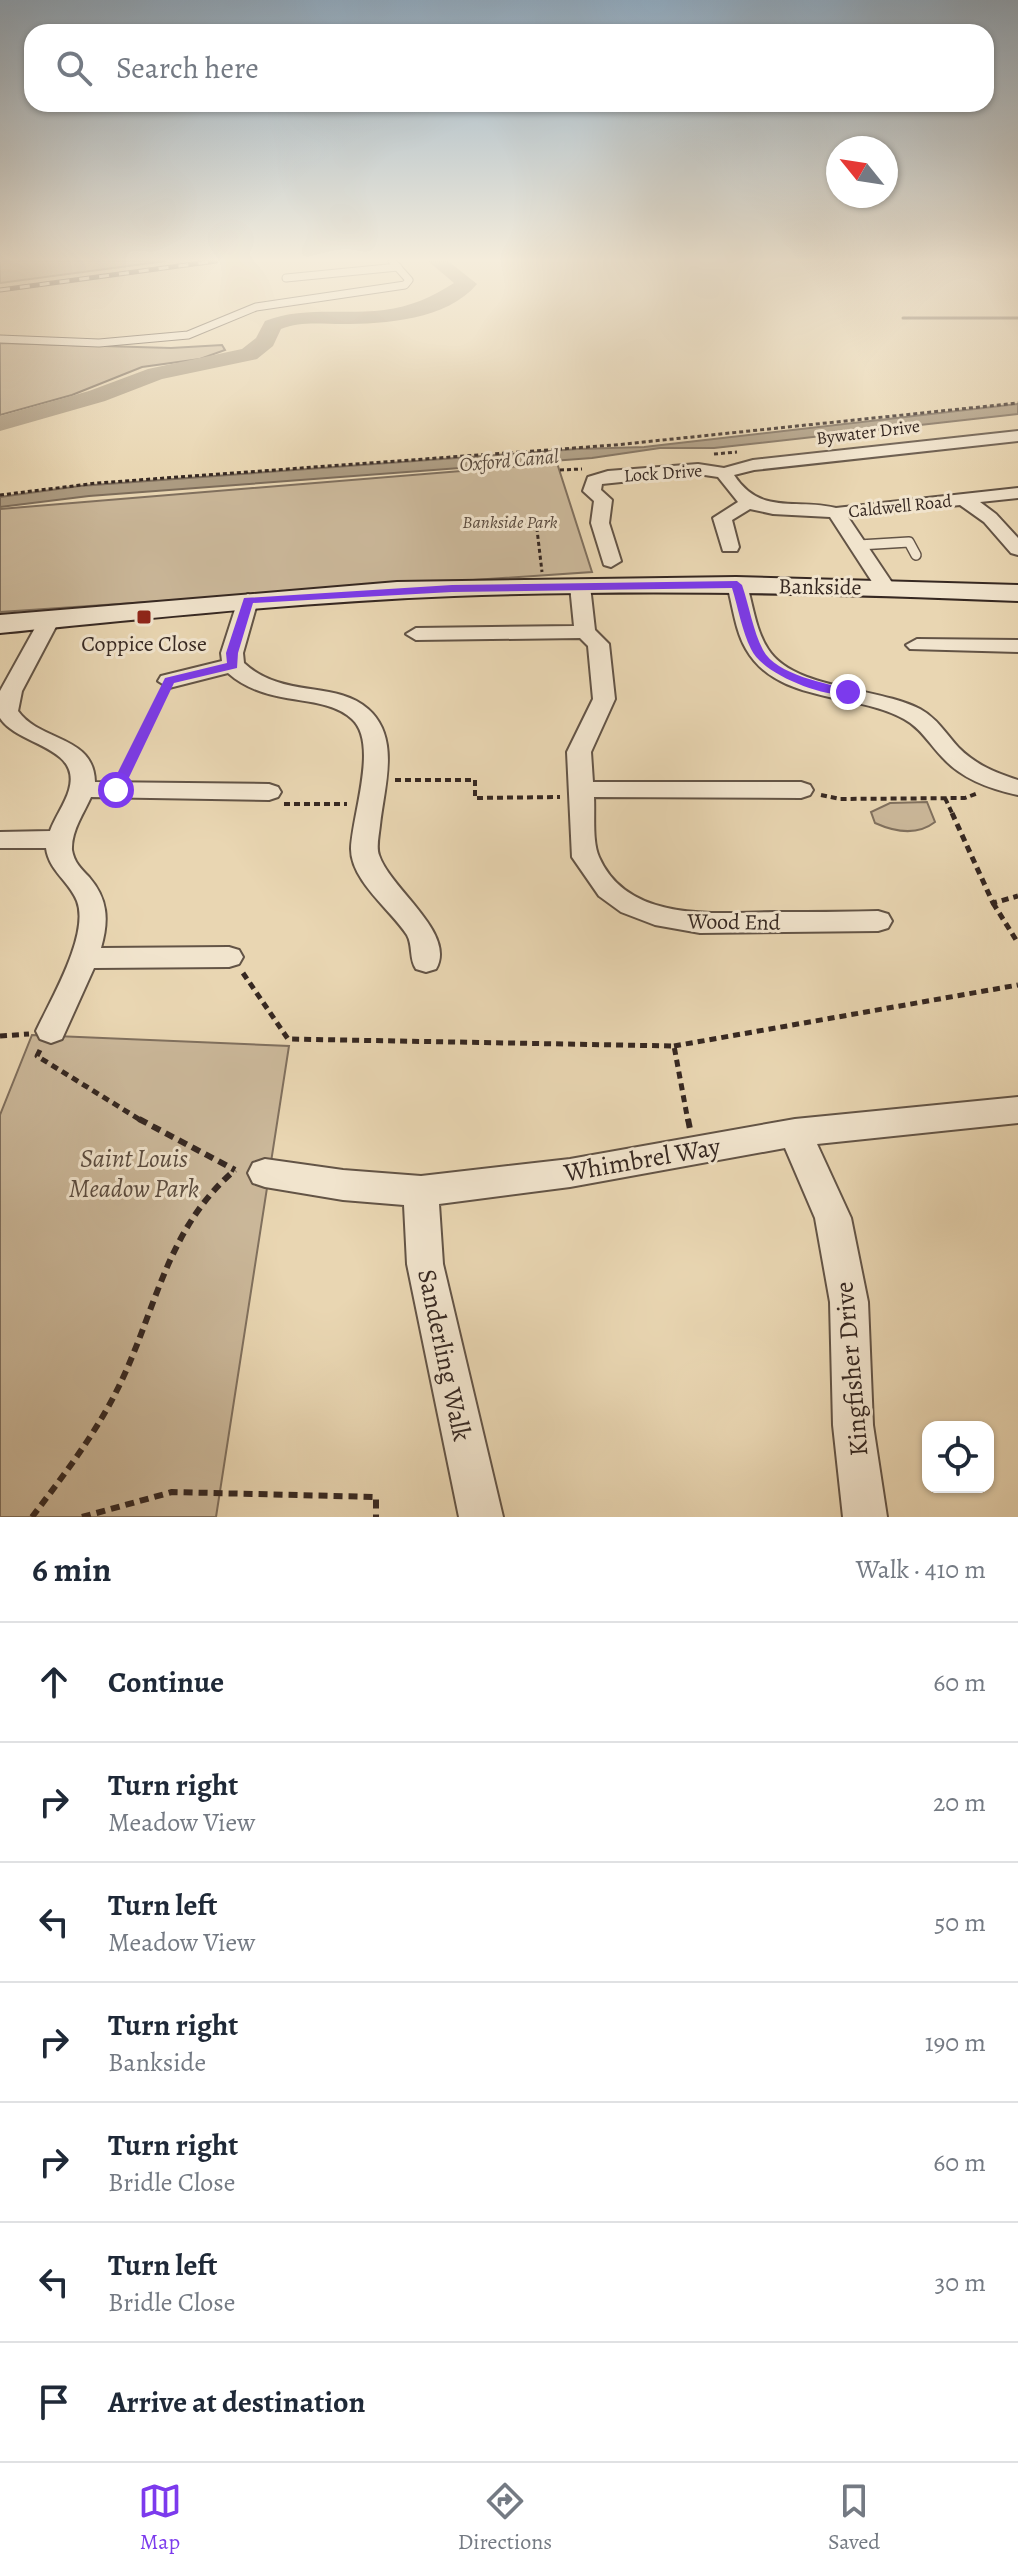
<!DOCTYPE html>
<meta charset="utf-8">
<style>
:root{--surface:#fff;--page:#f6f6f7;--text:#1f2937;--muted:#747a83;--line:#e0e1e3;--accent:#7c3aed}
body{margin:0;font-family:Alegreya,serif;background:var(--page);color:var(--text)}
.controls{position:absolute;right:24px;bottom:24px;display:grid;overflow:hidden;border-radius:16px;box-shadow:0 2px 6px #0004}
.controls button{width:72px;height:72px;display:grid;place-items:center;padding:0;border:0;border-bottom:2px solid var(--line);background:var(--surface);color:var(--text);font:40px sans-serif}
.compass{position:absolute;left:826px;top:136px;width:72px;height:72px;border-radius:50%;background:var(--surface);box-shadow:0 2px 6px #0004;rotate:300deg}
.stop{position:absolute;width:24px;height:24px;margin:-18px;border:6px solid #7c3aed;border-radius:50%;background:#fff}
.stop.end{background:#7c3aed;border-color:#fff;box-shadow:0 2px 8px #0008}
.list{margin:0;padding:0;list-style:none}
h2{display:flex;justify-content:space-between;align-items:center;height:104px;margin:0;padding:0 32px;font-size:34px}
h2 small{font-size:26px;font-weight:400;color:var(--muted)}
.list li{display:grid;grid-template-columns:52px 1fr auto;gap:24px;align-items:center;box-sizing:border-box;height:120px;padding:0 32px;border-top:2px solid var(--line)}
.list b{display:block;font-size:30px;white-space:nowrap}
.list p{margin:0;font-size:26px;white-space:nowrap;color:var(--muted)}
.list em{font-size:26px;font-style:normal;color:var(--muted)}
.icon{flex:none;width:44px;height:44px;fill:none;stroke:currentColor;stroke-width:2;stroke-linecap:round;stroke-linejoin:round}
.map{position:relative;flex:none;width:1018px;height:1517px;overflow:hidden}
.search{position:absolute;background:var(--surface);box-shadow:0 2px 6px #0004;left:24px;right:24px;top:24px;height:88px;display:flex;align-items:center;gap:20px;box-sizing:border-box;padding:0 28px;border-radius:24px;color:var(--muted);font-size:30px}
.sheet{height:944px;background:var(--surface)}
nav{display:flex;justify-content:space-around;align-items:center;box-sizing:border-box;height:112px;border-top:2px solid var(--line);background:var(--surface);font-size:22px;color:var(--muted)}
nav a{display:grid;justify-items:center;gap:4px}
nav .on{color:var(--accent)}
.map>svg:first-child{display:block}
.green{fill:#cbb89a;stroke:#80705e;stroke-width:2}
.water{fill:#ac9b81;stroke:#7d6d5b;stroke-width:2}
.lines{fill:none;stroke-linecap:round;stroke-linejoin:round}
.stream{stroke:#7d6d5b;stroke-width:3}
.river{fill:#ac9b81;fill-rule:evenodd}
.lane-far1-casing{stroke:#635446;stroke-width:9}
.lane-casing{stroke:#635446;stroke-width:12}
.street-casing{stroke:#635446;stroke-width:4}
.secondary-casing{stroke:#362822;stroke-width:4}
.path-far3{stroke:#362822;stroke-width:3;stroke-dasharray:4 3;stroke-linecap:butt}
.path-far2{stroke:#362822;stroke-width:4;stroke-dasharray:6 4;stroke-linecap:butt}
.path-far1{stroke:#362822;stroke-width:5;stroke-dasharray:7 5;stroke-linecap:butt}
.path{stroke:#362822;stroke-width:6;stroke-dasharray:9 6;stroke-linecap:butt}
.lane-far1{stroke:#f1e4cd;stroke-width:7}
.lane{stroke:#f1e4cd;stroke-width:9}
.street{fill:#f1e4cd;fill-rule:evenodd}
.secondary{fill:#f1e4cd;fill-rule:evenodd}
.rail-casing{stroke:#362822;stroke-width:5}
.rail{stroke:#f1e4cd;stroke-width:3;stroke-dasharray:10;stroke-linecap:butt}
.route{fill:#7c3aed}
.poi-dot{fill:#8f2418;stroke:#f1e4cd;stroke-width:3}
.labels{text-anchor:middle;stroke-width:6;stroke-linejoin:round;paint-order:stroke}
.far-street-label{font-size:18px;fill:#362822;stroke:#f1e4cd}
.far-park-label{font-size:18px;font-style:italic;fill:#5b4c40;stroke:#f1e4cd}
.far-water-label{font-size:20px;font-style:italic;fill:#594a3e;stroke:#f1e4cd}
.street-label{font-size:22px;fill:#362822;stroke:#f1e4cd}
.poi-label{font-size:22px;fill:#362822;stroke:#f1e4cd}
.near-park-label{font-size:26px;font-style:italic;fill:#5b4c40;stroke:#f1e4cd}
.near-street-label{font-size:26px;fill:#362822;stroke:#f1e4cd}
</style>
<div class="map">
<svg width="1018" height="1517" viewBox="0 0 1018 1517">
<rect width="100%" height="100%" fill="#e9d6b2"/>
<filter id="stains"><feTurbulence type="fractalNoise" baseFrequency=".0025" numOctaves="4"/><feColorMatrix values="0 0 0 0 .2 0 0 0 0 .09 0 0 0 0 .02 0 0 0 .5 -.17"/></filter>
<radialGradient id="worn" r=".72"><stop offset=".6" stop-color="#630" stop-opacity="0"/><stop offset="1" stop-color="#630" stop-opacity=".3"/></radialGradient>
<!-- green -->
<g class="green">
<path d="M 0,261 L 166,261 L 0,283 Z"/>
<path d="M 0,343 L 171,348 L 222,345 L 225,350 L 200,359 L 142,367 L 72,395 L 0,415 Z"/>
<path d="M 557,463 L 592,572 L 0,612 L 0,509 Z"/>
<path d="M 927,802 L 935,822 C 917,836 895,832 875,823 L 871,812 L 890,803 Z"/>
<path d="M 32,1035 L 289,1046 L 216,1517 L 0,1517 L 0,1115 Z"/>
</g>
<!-- water -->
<path class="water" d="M 1018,404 L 1018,414 L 714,448 L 660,448 L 592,458 L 89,496 L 0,507 L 0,497 L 80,486 L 578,449 L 644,447 Z"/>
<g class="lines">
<!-- stream -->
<path class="stream" d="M 903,318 L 1018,318"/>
<!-- river -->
<path class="river" d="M 428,261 L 448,261 L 477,284 C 447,320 385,324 342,324 C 322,324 300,321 281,329 L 273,346 L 257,359 L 162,379 L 105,401 L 0,431 L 0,416 L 89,391 L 148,369 L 242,349 L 256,338 L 265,321 C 303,306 343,315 384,310 C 410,307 432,297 454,283 Z"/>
<defs>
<g id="lane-far1">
<path d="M 286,278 L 398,267"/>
<path d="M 0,339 L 99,343 L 188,335 L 256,307 L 405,285 L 409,280 L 392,261"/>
</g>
<path id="lane" d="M 859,545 L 909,542 L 916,555"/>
<g id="street">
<path d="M 1018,431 L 1018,441 L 754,470 L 734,475 C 761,516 795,498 836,508 L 1018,488 L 1018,498 L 980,502 L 996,514 L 1018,538 L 1018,555 L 1011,553 L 984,522 L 960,505 L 848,517 L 895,587 L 885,593 L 878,591 L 830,517 L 773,514 L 750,509 L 732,520 L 739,547 L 737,551 L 723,551 L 713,518 L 738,502 L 718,477 L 698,474 L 602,484 L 601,490 L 612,500 L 609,523 L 621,561 L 611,567 L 604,565 L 591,523 L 594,501 L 583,491 L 588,477 L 608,471 L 698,464 L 724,468 L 753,460 Z"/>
<path d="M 737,579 L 747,585 C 753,606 756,631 768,649 C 794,690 878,687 920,709 C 937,718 946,734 959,748 C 976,765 996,773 1018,780 L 1018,795 C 990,789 962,779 943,758 C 930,745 921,728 904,719 C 856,692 777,704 746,649 C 735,630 733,606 727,585 Z"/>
<path d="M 580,580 L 590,586 L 595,630 L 609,644 L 615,699 L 591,752 L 593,782 L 801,782 L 810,785 L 813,790 L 810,795 L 801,798 L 594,797 C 595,814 592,842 599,857 C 628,923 716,913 774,912 C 809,912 843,912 878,911 L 888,914 L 892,921 L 888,928 L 878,931 L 700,933 L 655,925 L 621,912 L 599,896 L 572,857 L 567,752 L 593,699 L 588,646 L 580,638 L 416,640 L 406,634 L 416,628 L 574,626 L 570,586 Z"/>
<path d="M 248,594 L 258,600 L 243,653 L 244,663 C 283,699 336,680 368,709 C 401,738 384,787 380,825 C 379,835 376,847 379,855 C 390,889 457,933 436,969 L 426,972 L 416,969 C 409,959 413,945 407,935 C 391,910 351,881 351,849 C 352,815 379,743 352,719 C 323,692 269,709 228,673 L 169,688 L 158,681 L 161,676 L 222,661 L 221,653 L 238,600 Z"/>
<path d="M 50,613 L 60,619 L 22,691 L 18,711 C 40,742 94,735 95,782 L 269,784 L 278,787 L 281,792 L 278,797 L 269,800 L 91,797 C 84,813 71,831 72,850 C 74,862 81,869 89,877 C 108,899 109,920 101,948 L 229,947 L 239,950 L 243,957 L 239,964 L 229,967 L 94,968 L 62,1039 L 51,1043 L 40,1039 L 36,1031 C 50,1001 90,934 77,901 C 69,881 49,871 46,848 L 0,848 L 0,832 L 50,831 C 55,817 65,804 69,790 C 82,746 18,746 0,718 L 0,691 L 40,619 Z"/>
<path d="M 917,639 L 1018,640 L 1018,652 L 910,649 L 906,645 Z"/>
<path d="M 1018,1097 L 1018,1123 L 817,1144 L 851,1218 L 868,1302 L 873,1425 L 887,1517 L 843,1517 L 833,1425 L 830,1302 L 815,1218 L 785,1148 L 570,1187 L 439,1204 L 443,1264 L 503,1517 L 459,1517 L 407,1264 L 404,1205 L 343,1200 L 265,1187 L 253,1183 L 248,1173 L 253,1163 L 265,1159 L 343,1170 L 421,1176 L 570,1159 L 795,1119 Z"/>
</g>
<path id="secondary" d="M 736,577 L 1018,585 L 1018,601 C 830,593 642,589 454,596 C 302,602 151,618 0,633 L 0,615 L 397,582 Z"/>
</defs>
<!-- lane-far1 casing -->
<use href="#lane-far1" class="lane-far1-casing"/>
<!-- lane casing -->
<use href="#lane" class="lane-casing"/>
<!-- street casing -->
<use href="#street" class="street-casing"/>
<!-- secondary casing -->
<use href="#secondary" class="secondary-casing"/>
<!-- path-far3 -->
<g class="path-far3">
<path d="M 714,454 L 737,452"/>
<path d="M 560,470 L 582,469"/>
<path d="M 0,495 L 97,483 L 615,445 L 1018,403"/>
<path d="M 536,521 L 542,572"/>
</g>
<!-- path-far2 -->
<g class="path-far2">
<path d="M 124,773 L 162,694"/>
<path d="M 395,780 L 475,780 L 475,798 L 560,797"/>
<path d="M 821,795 L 840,799 L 965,798 L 978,793"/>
<path d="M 945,798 L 953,815"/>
<path d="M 284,804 L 347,804"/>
</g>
<!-- path-far1 -->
<g class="path-far1">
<path d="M 952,813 L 993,903 L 1018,896"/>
<path d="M 993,903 L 1018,943"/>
<path d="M 243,973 L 288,1039 L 674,1046 L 688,1121"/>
<path d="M 0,1036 L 29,1034"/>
<path d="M 674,1046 L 1018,985"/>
<path d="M 40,1050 L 37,1056 L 142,1121"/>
</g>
<!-- path -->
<g class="path">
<path d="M 139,1119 L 235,1170"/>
<path d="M 688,1119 L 690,1129"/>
<path d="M 32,1517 C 64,1475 97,1432 120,1384 C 157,1307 167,1228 235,1170"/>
<path d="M 82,1517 L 172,1492 L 376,1497 L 376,1517"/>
</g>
<!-- lane-far1 -->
<use href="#lane-far1" class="lane-far1"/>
<!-- lane -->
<use href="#lane" class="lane"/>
<!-- street -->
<use href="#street" class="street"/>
<!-- secondary -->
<use href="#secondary" class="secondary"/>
<defs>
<path id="rail" d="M 0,290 L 216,261"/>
</defs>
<!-- rail casing -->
<use href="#rail" class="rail-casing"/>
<!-- rail -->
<use href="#rail" class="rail"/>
</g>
<!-- sky -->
<linearGradient id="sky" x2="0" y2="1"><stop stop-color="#90aabf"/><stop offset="0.55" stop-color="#f5eddc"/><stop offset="1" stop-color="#f5eddc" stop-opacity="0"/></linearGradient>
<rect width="1018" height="473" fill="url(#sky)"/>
<!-- route -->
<path class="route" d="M 737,581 L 742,585 C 749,605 753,631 763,650 C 776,675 828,684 852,690 L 852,695 C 825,698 763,675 751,649 C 742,631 738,607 732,588 L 452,592 L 253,603 L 238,653 L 237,668 L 174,683 L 123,790 L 116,794 L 109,790 L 165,678 L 227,663 L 226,653 L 244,598 L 452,585 Z"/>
<!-- markers -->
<rect class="poi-dot" x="136" y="609" width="16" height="16" rx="4"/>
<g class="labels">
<!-- far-street labels -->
<g class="far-street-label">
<text transform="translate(868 432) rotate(-7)" y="6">Bywater Drive</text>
<text transform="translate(663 473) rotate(-4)" y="6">Lock Drive</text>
<text transform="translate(900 506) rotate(-6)" y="6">Caldwell Road</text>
</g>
<!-- far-park labels -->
<g class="far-park-label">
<text x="510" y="528">Bankside Park</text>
</g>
<!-- far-water labels -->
<g class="far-water-label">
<text transform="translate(509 460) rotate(-5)" y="7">Oxford Canal</text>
</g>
<!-- street labels -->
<g class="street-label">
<text transform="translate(820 586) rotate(1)" y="8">Bankside</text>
<text transform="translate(734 921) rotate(1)" y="8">Wood End</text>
</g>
<!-- poi labels -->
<g class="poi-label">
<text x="144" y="651">Coppice Close</text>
</g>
<!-- near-park labels -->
<g class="near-park-label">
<text x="134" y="1167">Saint Louis<tspan x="134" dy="30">Meadow Park</tspan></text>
</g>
<!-- near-street labels -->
<g class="near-street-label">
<text transform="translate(642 1159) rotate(-10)" y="9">Whimbrel Way</text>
<text transform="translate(445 1355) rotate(78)" y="9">Sanderling Walk</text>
<text transform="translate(851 1369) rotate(-95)" y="9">Kingfisher Drive</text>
</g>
</g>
<rect width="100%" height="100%" filter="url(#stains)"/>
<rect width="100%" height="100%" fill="url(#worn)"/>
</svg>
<div class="controls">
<button><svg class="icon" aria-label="locate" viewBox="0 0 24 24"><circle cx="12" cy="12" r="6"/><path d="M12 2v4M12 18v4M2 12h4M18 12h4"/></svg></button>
</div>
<svg class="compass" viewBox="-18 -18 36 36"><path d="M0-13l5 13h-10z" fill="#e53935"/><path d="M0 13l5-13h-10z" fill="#747a83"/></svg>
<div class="stop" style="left:116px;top:790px"></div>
<div class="stop end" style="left:848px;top:692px"></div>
<div class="search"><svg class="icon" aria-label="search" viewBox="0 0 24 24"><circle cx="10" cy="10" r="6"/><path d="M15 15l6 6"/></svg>Search here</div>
</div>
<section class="sheet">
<h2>6 min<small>Walk · 410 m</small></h2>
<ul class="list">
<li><svg class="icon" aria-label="ahead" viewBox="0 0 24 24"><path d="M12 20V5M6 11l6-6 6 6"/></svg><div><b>Continue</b></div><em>60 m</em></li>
<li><svg class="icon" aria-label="right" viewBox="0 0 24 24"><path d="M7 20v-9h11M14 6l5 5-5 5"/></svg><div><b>Turn right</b><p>Meadow View</p></div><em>20 m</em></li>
<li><svg class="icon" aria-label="left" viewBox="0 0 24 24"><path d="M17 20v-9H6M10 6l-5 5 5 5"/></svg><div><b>Turn left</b><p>Meadow View</p></div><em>50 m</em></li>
<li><svg class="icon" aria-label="right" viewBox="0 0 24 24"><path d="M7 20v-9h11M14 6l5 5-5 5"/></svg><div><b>Turn right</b><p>Bankside</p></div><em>190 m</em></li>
<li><svg class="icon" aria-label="right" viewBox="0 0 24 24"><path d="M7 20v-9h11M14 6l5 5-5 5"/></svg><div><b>Turn right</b><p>Bridle Close</p></div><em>60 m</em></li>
<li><svg class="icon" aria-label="left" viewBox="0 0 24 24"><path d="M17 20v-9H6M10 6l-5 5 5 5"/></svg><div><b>Turn left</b><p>Bridle Close</p></div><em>30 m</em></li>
<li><svg class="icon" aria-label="arrive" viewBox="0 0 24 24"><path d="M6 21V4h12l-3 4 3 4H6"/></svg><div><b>Arrive at destination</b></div></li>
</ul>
</section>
<nav>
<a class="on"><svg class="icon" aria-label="map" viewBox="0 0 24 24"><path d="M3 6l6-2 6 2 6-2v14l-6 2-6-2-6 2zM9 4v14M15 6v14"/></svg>Map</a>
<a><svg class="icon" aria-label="directions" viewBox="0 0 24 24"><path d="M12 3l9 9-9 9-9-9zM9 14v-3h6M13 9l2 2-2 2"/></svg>Directions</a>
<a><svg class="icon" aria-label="saved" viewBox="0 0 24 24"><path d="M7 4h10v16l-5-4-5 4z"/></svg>Saved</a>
</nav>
